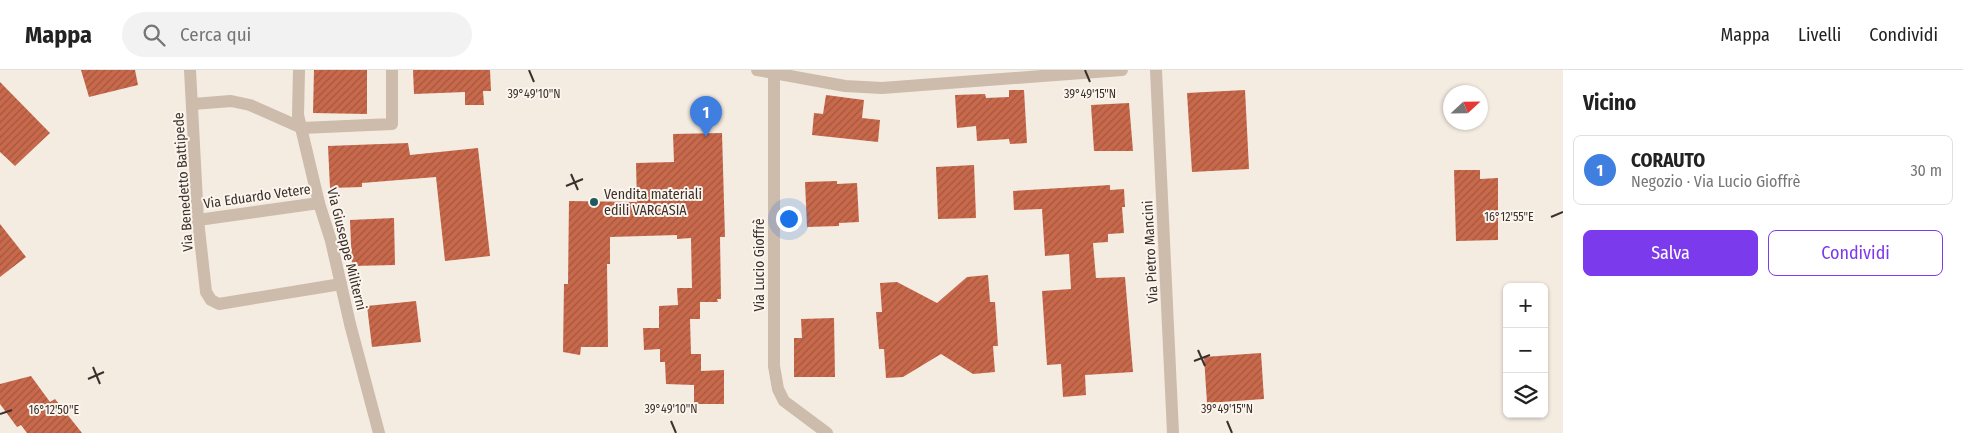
<!DOCTYPE html>
<html lang="it">
<meta charset="utf-8">
<style>
:root{--surface:#fff;--page:#f2f2f2;--text:#222;--muted:#767676;--line:#e0e0e0;--accent:#7c3aed}
body{margin:0;font-family:"Fira Sans Condensed",sans-serif;background:var(--page);color:var(--text)}
.controls{position:absolute;right:15px;bottom:15px;display:grid;overflow:hidden;border-radius:8px;box-shadow:0 1px 4px #0004}
.controls button{width:45px;height:45px;display:grid;place-items:center;padding:0;border:0;border-bottom:1px solid var(--line);background:var(--surface);color:var(--text);font:25px sans-serif}
.compass{position:absolute;left:1443px;top:15px;width:45px;height:45px;border-radius:50%;background:var(--surface);box-shadow:0 1px 4px #0004;rotate:68deg}
.you{position:absolute;left:788px;top:148px;width:18px;height:18px;margin:-12px;border:4px solid #fff;border-radius:50%;background:#1a73e8;box-shadow:0 0 0 8px #1a73e833}
.badge{display:grid;place-items:center;width:32px;height:32px;border-radius:50%;background:var(--accent);color:#fff;font-size:16px;font-weight:700}
.pin{position:absolute;translate:-50% -41px;filter:drop-shadow(0 1px 2px #0008)}
.pin::after{content:'';position:absolute;top:26px;width:18px;height:15px;background:inherit;clip-path:polygon(0 0,100% 0,50% 100%)}
.list{margin:0;padding:0;list-style:none}
h2{display:flex;justify-content:space-between;align-items:center;height:65px;margin:0;padding:0 20px;font-size:21px}
h2 small{font-size:16px;font-weight:400;color:var(--muted)}
.list li{display:grid;grid-template-columns:32px 1fr auto;gap:15px;align-items:center;box-sizing:border-box;height:70px;margin:0 10px 10px;padding:0 10px;border:1px solid var(--line);border-radius:8px}
.list b{display:block;font-size:19px;white-space:nowrap}
.list p{margin:0;font-size:16px;white-space:nowrap;color:var(--muted)}
.list em{font-size:16px;font-style:normal;color:var(--muted)}
.actions{display:flex;gap:10px;padding:15px 20px}
.actions a{flex:1;padding:11px 0;border:1px solid var(--accent);border-radius:8px;text-align:center;font-size:18px;color:var(--accent)}
.actions .main{background:var(--accent);color:#fff}
.icon{flex:none;width:28px;height:28px;fill:none;stroke:currentColor;stroke-width:2;stroke-linecap:round;stroke-linejoin:round}
.map{position:relative;flex:none;width:1563px;height:363px;overflow:hidden}
header{display:flex;align-items:center;gap:30px;box-sizing:border-box;height:70px;padding:0 25px;background:var(--surface);border-bottom:1px solid var(--line)}
header strong{font-size:24px}
nav{display:flex;gap:28px;margin-inline-start:auto;font-size:18px}
.search{width:350px;height:45px;background:var(--page);display:flex;align-items:center;gap:12px;box-sizing:border-box;padding:0 18px;border-radius:28px;color:var(--muted);font-size:19px}
main{display:flex}
aside{flex:1;background:var(--surface)}
.map>svg:first-child{display:block}
.building{fill:url(#building-hatch)}
.lines{fill:none;stroke-linecap:round;stroke-linejoin:round}
.street{stroke:#cdbbac;stroke-width:12}
.ticks{fill:none;stroke:#3b302b;stroke-width:2}
.poi-dot{fill:#1f5a5e;stroke:#fbf5ee;stroke-width:2}
.labels{text-anchor:middle;stroke-width:4;stroke-linejoin:round;paint-order:stroke}
.street-label{font-size:14px;fill:#3b302b;stroke:#fbf5ee}
.poi-label{font-size:14px;fill:#3b302b;stroke:#fbf5ee;text-anchor:start}
.ticks-label{font-size:12px;text-anchor:middle;fill:#3b302b;stroke:#fbf5ee;stroke-width:4;stroke-linejoin:round;paint-order:stroke}
</style>
<header>
<strong>Mappa</strong>
<div class="search"><svg class="icon" aria-label="search" viewBox="0 0 24 24"><circle cx="10" cy="10" r="6"/><path d="M15 15l6 6"/></svg>Cerca qui</div>
<nav><a>Mappa</a><a>Livelli</a><a>Condividi</a></nav>
</header>
<main>
<div class="map">
<svg width="1563" height="363" viewBox="0 0 1563 363">
<defs>
<pattern id="building-hatch" width="6" height="6" patternUnits="userSpaceOnUse" patternTransform="scale(1.25)"><rect width="6" height="6" fill="#c8694b"/><path d="M-1 1l2-2M0 6l6-6M5 7l2-2" fill="none" stroke="#a4573f"/></pattern>
</defs>
<rect width="100%" height="100%" fill="#f4ebe1"/>
<!-- building -->
<g class="building">
<path d="M 81,0 L 135,0 L 138,15 L 89,27 Z"/>
<path d="M 314,0 L 367,0 L 367,44 L 313,43 Z"/>
<path d="M 413,0 L 490,0 L 491,21 L 483,21 L 484,35 L 465,35 L 465,22 L 414,24 Z"/>
<path d="M 0,12 L 50,63 L 15,96 L 0,82 Z"/>
<path d="M 1009,20 L 1024,20 L 1027,73 L 1010,74 L 1009,69 L 977,71 L 976,56 L 957,58 L 955,25 L 985,24 L 986,28 L 1009,27 Z"/>
<path d="M 1245,20 L 1249,99 L 1192,102 L 1187,23 Z"/>
<path d="M 826,25 L 864,30 L 862,48 L 880,50 L 878,72 L 812,65 L 814,43 L 823,44 Z"/>
<path d="M 1129,33 L 1133,81 L 1094,81 L 1091,35 Z"/>
<path d="M 722,63 L 725,167 L 720,167 L 721,229 L 717,229 L 718,232 L 700,232 L 700,249 L 690,249 L 691,284 L 701,284 L 701,301 L 724,300 L 724,334 L 694,334 L 694,315 L 666,314 L 665,292 L 660,292 L 660,279 L 644,280 L 643,258 L 659,258 L 659,236 L 678,235 L 677,218 L 692,218 L 691,168 L 677,169 L 677,165 L 610,167 L 610,194 L 607,194 L 608,277 L 581,277 L 580,285 L 563,282 L 564,214 L 568,214 L 569,131 L 637,132 L 636,93 L 674,92 L 673,64 Z"/>
<path d="M 408,73 L 410,85 L 478,78 L 490,186 L 445,191 L 436,107 L 362,113 L 362,117 L 330,118 L 328,76 Z"/>
<path d="M 974,95 L 976,148 L 938,149 L 936,97 Z"/>
<path d="M 1454,100 L 1480,100 L 1480,109 L 1498,108 L 1498,170 L 1456,171 Z"/>
<path d="M 837,111 L 837,114 L 857,113 L 859,152 L 839,153 L 839,156 L 807,157 L 805,112 Z"/>
<path d="M 1110,115 L 1110,120 L 1124,119 L 1125,137 L 1122,137 L 1124,163 L 1108,164 L 1108,172 L 1093,173 L 1096,208 L 1125,207 L 1133,302 L 1085,305 L 1086,325 L 1063,327 L 1061,294 L 1047,295 L 1042,221 L 1071,219 L 1069,184 L 1045,186 L 1042,139 L 1014,140 L 1013,121 Z"/>
<path d="M 394,148 L 395,195 L 352,196 L 350,150 Z"/>
<path d="M 0,154 L 26,187 L 0,207 Z"/>
<path d="M 988,205 L 990,232 L 995,232 L 998,276 L 993,276 L 995,302 L 973,304 L 941,284 L 903,307 L 886,308 L 884,279 L 879,279 L 876,242 L 882,242 L 880,213 L 897,212 L 937,233 L 967,207 Z"/>
<path d="M 416,231 L 421,272 L 372,277 L 367,236 Z"/>
<path d="M 834,248 L 835,307 L 794,307 L 794,268 L 802,268 L 801,249 Z"/>
<path d="M 1261,283 L 1264,329 L 1207,333 L 1204,287 Z"/>
<path d="M 31,306 L 50,332 L 55,329 L 82,363 L 27,363 L 21,355 L 17,357 L 0,334 L 0,314 Z"/>
</g>
<g class="lines">
<!-- street -->
<g class="street">
<path d="M 190,0 L 198,150 L 206,222 L 211,230 L 219,234 L 341,214"/>
<path d="M 299,0 L 298,45 L 319,133 L 331,171 L 350,254 L 379,363"/>
<path d="M 757,0 L 845,16 L 882,18 L 1122,0"/>
<path d="M 774,0 L 774,296 L 778,319 L 784,331 L 827,363"/>
<path d="M 1156,0 L 1173,363"/>
<path d="M 193,34 L 231,31 L 250,35 L 302,58 L 392,54 L 392,0"/>
<path d="M 198,150 L 319,133"/>
</g>
</g>
<!-- ticks -->
<path class="ticks" d="M 529,0 L 534,12M 1085,0 L 1090,12M 571,104 L 578,120M 566,116 L 583,109M 1551,147 L 1563,142M 1198,280 L 1205,296M 1194,291 L 1210,285M 93,297 L 100,314M 88,309 L 104,302M 0,344 L 12,340M 671,351 L 676,363M 1227,351 L 1232,363"/>
<!-- markers -->
<circle class="poi-dot" cx="594" cy="132" r="5"/>
<g class="labels">
<!-- street labels -->
<g class="street-label">
<text transform="translate(183 112) rotate(-94)" y="5">Via Benedetto Battipede</text>
<text transform="translate(257 126) rotate(-8)" y="5">Via Eduardo Vetere</text>
<text transform="translate(347 179) rotate(76)" y="5">Via Giuseppe Militerni</text>
<text transform="translate(1150 182) rotate(-93)" y="5">Via Pietro Mancini</text>
<text transform="translate(759 195) rotate(-90)" y="5">Via Lucio Gioffrè</text>
</g>
<!-- poi labels -->
<g class="poi-label">
<text x="604" y="129">Vendita materiali<tspan x="604" dy="16">edili VARCASIA</tspan></text>
</g>
</g>
<g class="ticks-label">
<text x="534" y="28">39°49'10"N</text>
<text x="1090" y="28">39°49'15"N</text>
<text x="1509" y="151">16°12'55"E</text>
<text x="671" y="343">39°49'10"N</text>
<text x="1227" y="343">39°49'15"N</text>
<text x="54" y="344">16°12'50"E</text>
</g>
</svg>
<div class="controls">
<button>+</button>
<button>−</button>
<button><svg class="icon" aria-label="layers" viewBox="0 0 24 24"><path d="M12 4l9 5-9 5-9-5zM3 14l9 5 9-5"/></svg></button>
</div>
<svg class="compass" viewBox="-18 -18 36 36"><path d="M0-13l5 13h-10z" fill="#e53935"/><path d="M0 13l5-13h-10z" fill="#767676"/></svg>
<div class="you"></div>
<div class="pin badge" style="left:706px;top:67px;background:#3f7fe0">1</div>
</div>
<aside>
<h2>Vicino<small></small></h2>
<ul class="list">
<li><span class="badge" style="background:#3f7fe0">1</span><div><b>CORAUTO</b><p>Negozio · Via Lucio Gioffrè</p></div><em>30 m</em></li>
</ul>
<div class="actions"><a class="main">Salva</a><a>Condividi</a></div>
</aside>
</main>
